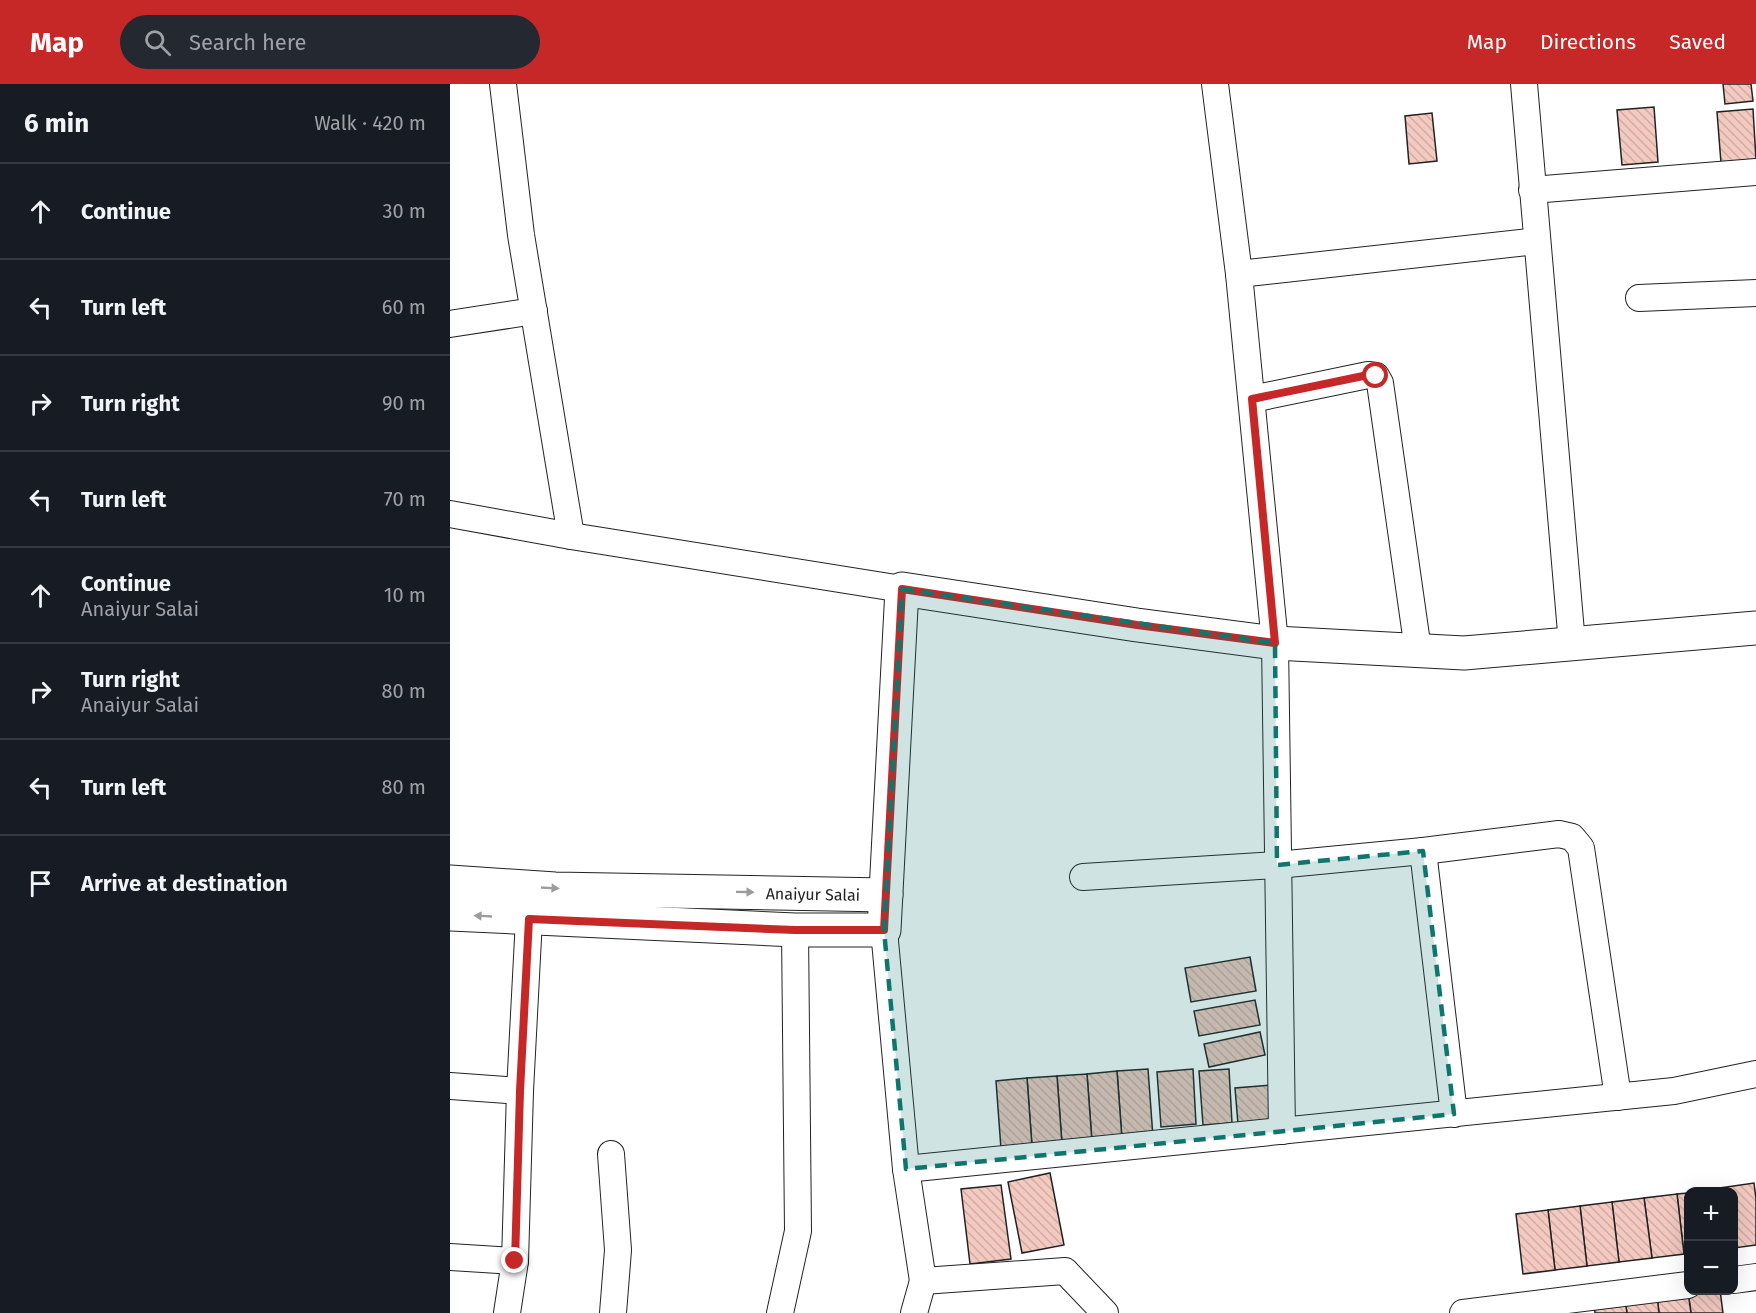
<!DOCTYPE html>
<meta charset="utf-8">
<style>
:root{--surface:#171b24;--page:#242831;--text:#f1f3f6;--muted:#9ea1a6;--line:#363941;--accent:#c62828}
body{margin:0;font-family:"Fira Sans",sans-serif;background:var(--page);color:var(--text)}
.controls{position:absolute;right:18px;bottom:18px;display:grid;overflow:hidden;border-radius:12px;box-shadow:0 6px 24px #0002}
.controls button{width:54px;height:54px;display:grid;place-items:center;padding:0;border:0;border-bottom:2px solid var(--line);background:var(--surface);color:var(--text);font:30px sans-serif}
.stop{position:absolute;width:18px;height:18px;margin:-14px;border:4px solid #c62828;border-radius:50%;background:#fff}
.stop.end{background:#c62828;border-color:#fff;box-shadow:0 2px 6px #0008}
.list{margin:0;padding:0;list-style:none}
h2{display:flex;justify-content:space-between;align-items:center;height:78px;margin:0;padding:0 24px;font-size:26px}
h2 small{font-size:20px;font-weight:400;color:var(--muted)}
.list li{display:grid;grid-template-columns:39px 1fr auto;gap:18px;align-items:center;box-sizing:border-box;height:96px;padding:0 24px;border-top:2px solid var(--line)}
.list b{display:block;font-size:22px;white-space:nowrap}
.list p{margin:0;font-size:20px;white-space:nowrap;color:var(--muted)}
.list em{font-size:20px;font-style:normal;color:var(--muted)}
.icon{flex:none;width:33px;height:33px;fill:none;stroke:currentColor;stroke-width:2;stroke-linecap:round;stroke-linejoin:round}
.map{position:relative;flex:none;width:1306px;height:1229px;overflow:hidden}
header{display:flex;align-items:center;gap:36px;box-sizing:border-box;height:84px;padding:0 30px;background:var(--accent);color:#fff}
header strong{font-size:28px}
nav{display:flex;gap:33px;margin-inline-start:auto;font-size:21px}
.search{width:420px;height:54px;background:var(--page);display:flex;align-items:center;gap:15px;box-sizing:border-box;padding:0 21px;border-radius:33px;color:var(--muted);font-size:22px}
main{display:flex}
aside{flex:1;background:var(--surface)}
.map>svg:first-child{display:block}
.building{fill:url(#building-back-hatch);stroke:#222;stroke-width:1.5}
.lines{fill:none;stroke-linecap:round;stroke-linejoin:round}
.street-casing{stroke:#222;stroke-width:28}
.primary-casing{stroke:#222;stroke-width:35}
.street{stroke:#fff;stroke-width:26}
.primary{stroke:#fff;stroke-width:33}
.oneway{fill:#9c9c9c}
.route{stroke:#c62828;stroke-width:8}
.marked{fill:#0f766e;fill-opacity:0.2;stroke:#0f766e;stroke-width:4.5;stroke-dasharray:12 8;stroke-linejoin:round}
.labels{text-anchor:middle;stroke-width:4.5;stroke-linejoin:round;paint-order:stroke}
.street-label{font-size:16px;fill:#222;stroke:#fff}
</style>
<header>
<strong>Map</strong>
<div class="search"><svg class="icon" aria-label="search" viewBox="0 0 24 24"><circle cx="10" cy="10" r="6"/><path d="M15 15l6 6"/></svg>Search here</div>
<nav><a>Map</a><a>Directions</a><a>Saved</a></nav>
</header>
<main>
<aside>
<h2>6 min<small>Walk · 420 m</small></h2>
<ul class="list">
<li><svg class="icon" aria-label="ahead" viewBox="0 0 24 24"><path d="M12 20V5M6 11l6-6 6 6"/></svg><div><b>Continue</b></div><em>30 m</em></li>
<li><svg class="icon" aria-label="left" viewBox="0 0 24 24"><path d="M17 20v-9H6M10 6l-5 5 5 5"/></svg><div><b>Turn left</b></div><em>60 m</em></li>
<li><svg class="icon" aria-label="right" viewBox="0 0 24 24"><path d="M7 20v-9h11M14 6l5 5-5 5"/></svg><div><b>Turn right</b></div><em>90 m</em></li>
<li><svg class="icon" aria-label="left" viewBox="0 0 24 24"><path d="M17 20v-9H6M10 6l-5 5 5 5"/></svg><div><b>Turn left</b></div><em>70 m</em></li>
<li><svg class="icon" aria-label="ahead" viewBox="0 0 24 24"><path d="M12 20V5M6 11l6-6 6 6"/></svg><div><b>Continue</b><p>Anaiyur Salai</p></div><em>10 m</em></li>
<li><svg class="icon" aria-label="right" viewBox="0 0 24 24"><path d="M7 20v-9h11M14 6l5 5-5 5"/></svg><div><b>Turn right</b><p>Anaiyur Salai</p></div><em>80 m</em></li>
<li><svg class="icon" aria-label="left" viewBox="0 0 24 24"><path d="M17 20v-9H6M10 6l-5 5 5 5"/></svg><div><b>Turn left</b></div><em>80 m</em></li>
<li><svg class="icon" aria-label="arrive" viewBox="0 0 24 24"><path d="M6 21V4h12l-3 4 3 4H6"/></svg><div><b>Arrive at destination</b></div></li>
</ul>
</aside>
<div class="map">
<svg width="1306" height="1229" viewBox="0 0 1306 1229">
<defs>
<pattern id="building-back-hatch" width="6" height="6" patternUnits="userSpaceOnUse" patternTransform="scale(1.5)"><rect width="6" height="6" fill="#f3c9c0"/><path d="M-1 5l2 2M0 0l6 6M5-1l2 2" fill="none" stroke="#d0aca5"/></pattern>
</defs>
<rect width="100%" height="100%" fill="#fff"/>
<!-- building -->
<g class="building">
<path d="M 1273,0 L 1301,0 L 1303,17 L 1275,20 Z"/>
<path d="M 1204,23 L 1208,78 L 1172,81 L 1167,26 Z"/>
<path d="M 1303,25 L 1306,76 L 1271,79 L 1267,28 Z"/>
<path d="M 982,29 L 987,77 L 959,80 L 955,32 Z"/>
<path d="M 800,873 L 806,907 L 741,918 L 735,884 Z"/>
<path d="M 805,916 L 810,941 L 749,952 L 744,927 Z"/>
<path d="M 810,948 L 815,971 L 759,983 L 754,960 Z"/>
<path d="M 698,985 L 703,1053 L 672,1055 L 667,987 Z"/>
<path d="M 743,985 L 746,1040 L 711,1043 L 707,988 Z"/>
<path d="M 779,985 L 782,1039 L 753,1041 L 749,987 Z"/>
<path d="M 667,987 L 672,1055 L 642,1058 L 637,990 Z"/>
<path d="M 637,990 L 642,1058 L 612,1060 L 607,992 Z"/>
<path d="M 607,992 L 612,1060 L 582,1062 L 577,994 Z"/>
<path d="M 577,994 L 582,1062 L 551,1065 L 546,997 Z"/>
<path d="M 822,1001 L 825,1037 L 788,1040 L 785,1004 Z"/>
<path d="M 600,1089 L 614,1161 L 572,1169 L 558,1098 Z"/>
<path d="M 1304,1099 L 1306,1115 L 1306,1161 L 1284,1164 L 1284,1108 L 1270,1108 L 1270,1104 Z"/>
<path d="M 551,1101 L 561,1175 L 520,1180 L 511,1105 Z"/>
<path d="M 1238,1109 L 1238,1170 L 1234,1170 L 1227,1110 Z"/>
<path d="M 1227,1110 L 1234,1170 L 1202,1174 L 1194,1114 Z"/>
<path d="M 1194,1114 L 1202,1174 L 1169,1178 L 1162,1118 Z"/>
<path d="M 1162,1118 L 1169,1178 L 1137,1182 L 1130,1122 Z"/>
<path d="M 1130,1122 L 1137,1182 L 1105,1186 L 1098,1126 Z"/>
<path d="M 1098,1126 L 1105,1186 L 1073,1190 L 1066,1130 Z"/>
<path d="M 1252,1206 L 1270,1206 L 1273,1229 L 1241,1229 L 1238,1208 Z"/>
<path d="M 1238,1208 L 1241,1229 L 1209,1229 L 1207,1212 Z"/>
<path d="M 1207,1212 L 1209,1229 L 1177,1229 L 1175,1216 Z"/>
<path d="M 1175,1216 L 1177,1229 L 1145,1229 L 1144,1220 Z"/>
</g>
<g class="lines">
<defs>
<g id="street">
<path d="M 53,0 L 71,151 L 121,452"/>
<path d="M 765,0 L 789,190 L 825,559 L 832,1047"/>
<path d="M 1074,0 L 1122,560"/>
<path d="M 1082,106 L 1306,88"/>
<path d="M 789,190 L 1087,157"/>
<path d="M 1189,214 L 1306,209"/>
<path d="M 0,240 L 84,227"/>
<path d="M 802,315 L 918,291 L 926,292 L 930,299 L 968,566"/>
<path d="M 0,430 L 121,452 L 452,505"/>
<path d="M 973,767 L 1004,1030"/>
<path d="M 633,793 L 827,781 L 973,767 L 1109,750 L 1122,753 L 1131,764 L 1168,1013"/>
<path d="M 434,846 L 456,1085 L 473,1197 L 615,1187 L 655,1229"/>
<path d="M 0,1002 L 70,1007"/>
<path d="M 161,1070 L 168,1166 L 163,1229"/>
<path d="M 456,1085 L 1224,1007 L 1306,990"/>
<path d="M 0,1173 L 65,1177"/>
<path d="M 1284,1196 L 1306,1193"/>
<path d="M 57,1229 L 65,1177 L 70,1007 L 79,835"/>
<path d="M 330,1229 L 348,1147 L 345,846"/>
<path d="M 464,1229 L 473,1197"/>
<path d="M 1013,1229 L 1238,1201"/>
</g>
<g id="primary">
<path d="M 0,798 L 105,805 L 436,811"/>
<path d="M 0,830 L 345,846 L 434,846 L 452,505 L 687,541 L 825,559 L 1014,569 L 1306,544"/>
</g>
</defs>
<!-- street casing -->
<use href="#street" class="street-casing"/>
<!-- primary casing -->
<use href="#primary" class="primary-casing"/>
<!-- street -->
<use href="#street" class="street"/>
<!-- primary -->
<use href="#primary" class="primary"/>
</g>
<!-- one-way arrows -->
<defs><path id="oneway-solid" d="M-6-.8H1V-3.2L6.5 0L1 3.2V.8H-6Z" transform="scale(1.5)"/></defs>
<g class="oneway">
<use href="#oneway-solid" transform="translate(100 804) rotate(3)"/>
<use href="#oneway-solid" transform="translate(295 808) rotate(1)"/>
<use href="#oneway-solid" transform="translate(33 832) rotate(-177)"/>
</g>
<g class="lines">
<!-- route -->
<path class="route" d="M 65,1177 L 70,1007 L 79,835 L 345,846 L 434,846 L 452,505 L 687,541 L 825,559 L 802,315 L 918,291 L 926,292"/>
</g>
<!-- marked area -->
<path class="marked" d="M 452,505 L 825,559 L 827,781 L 973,767 L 1004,1030 L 456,1085 L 434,846 Z"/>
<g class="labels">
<!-- street labels -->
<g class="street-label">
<text transform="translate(363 810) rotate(1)" y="6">Anaiyur Salai</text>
</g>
</g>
</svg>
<div class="controls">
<button>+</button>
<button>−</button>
</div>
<div class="stop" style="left:926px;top:292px"></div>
<div class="stop end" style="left:65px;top:1177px"></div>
</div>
</main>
